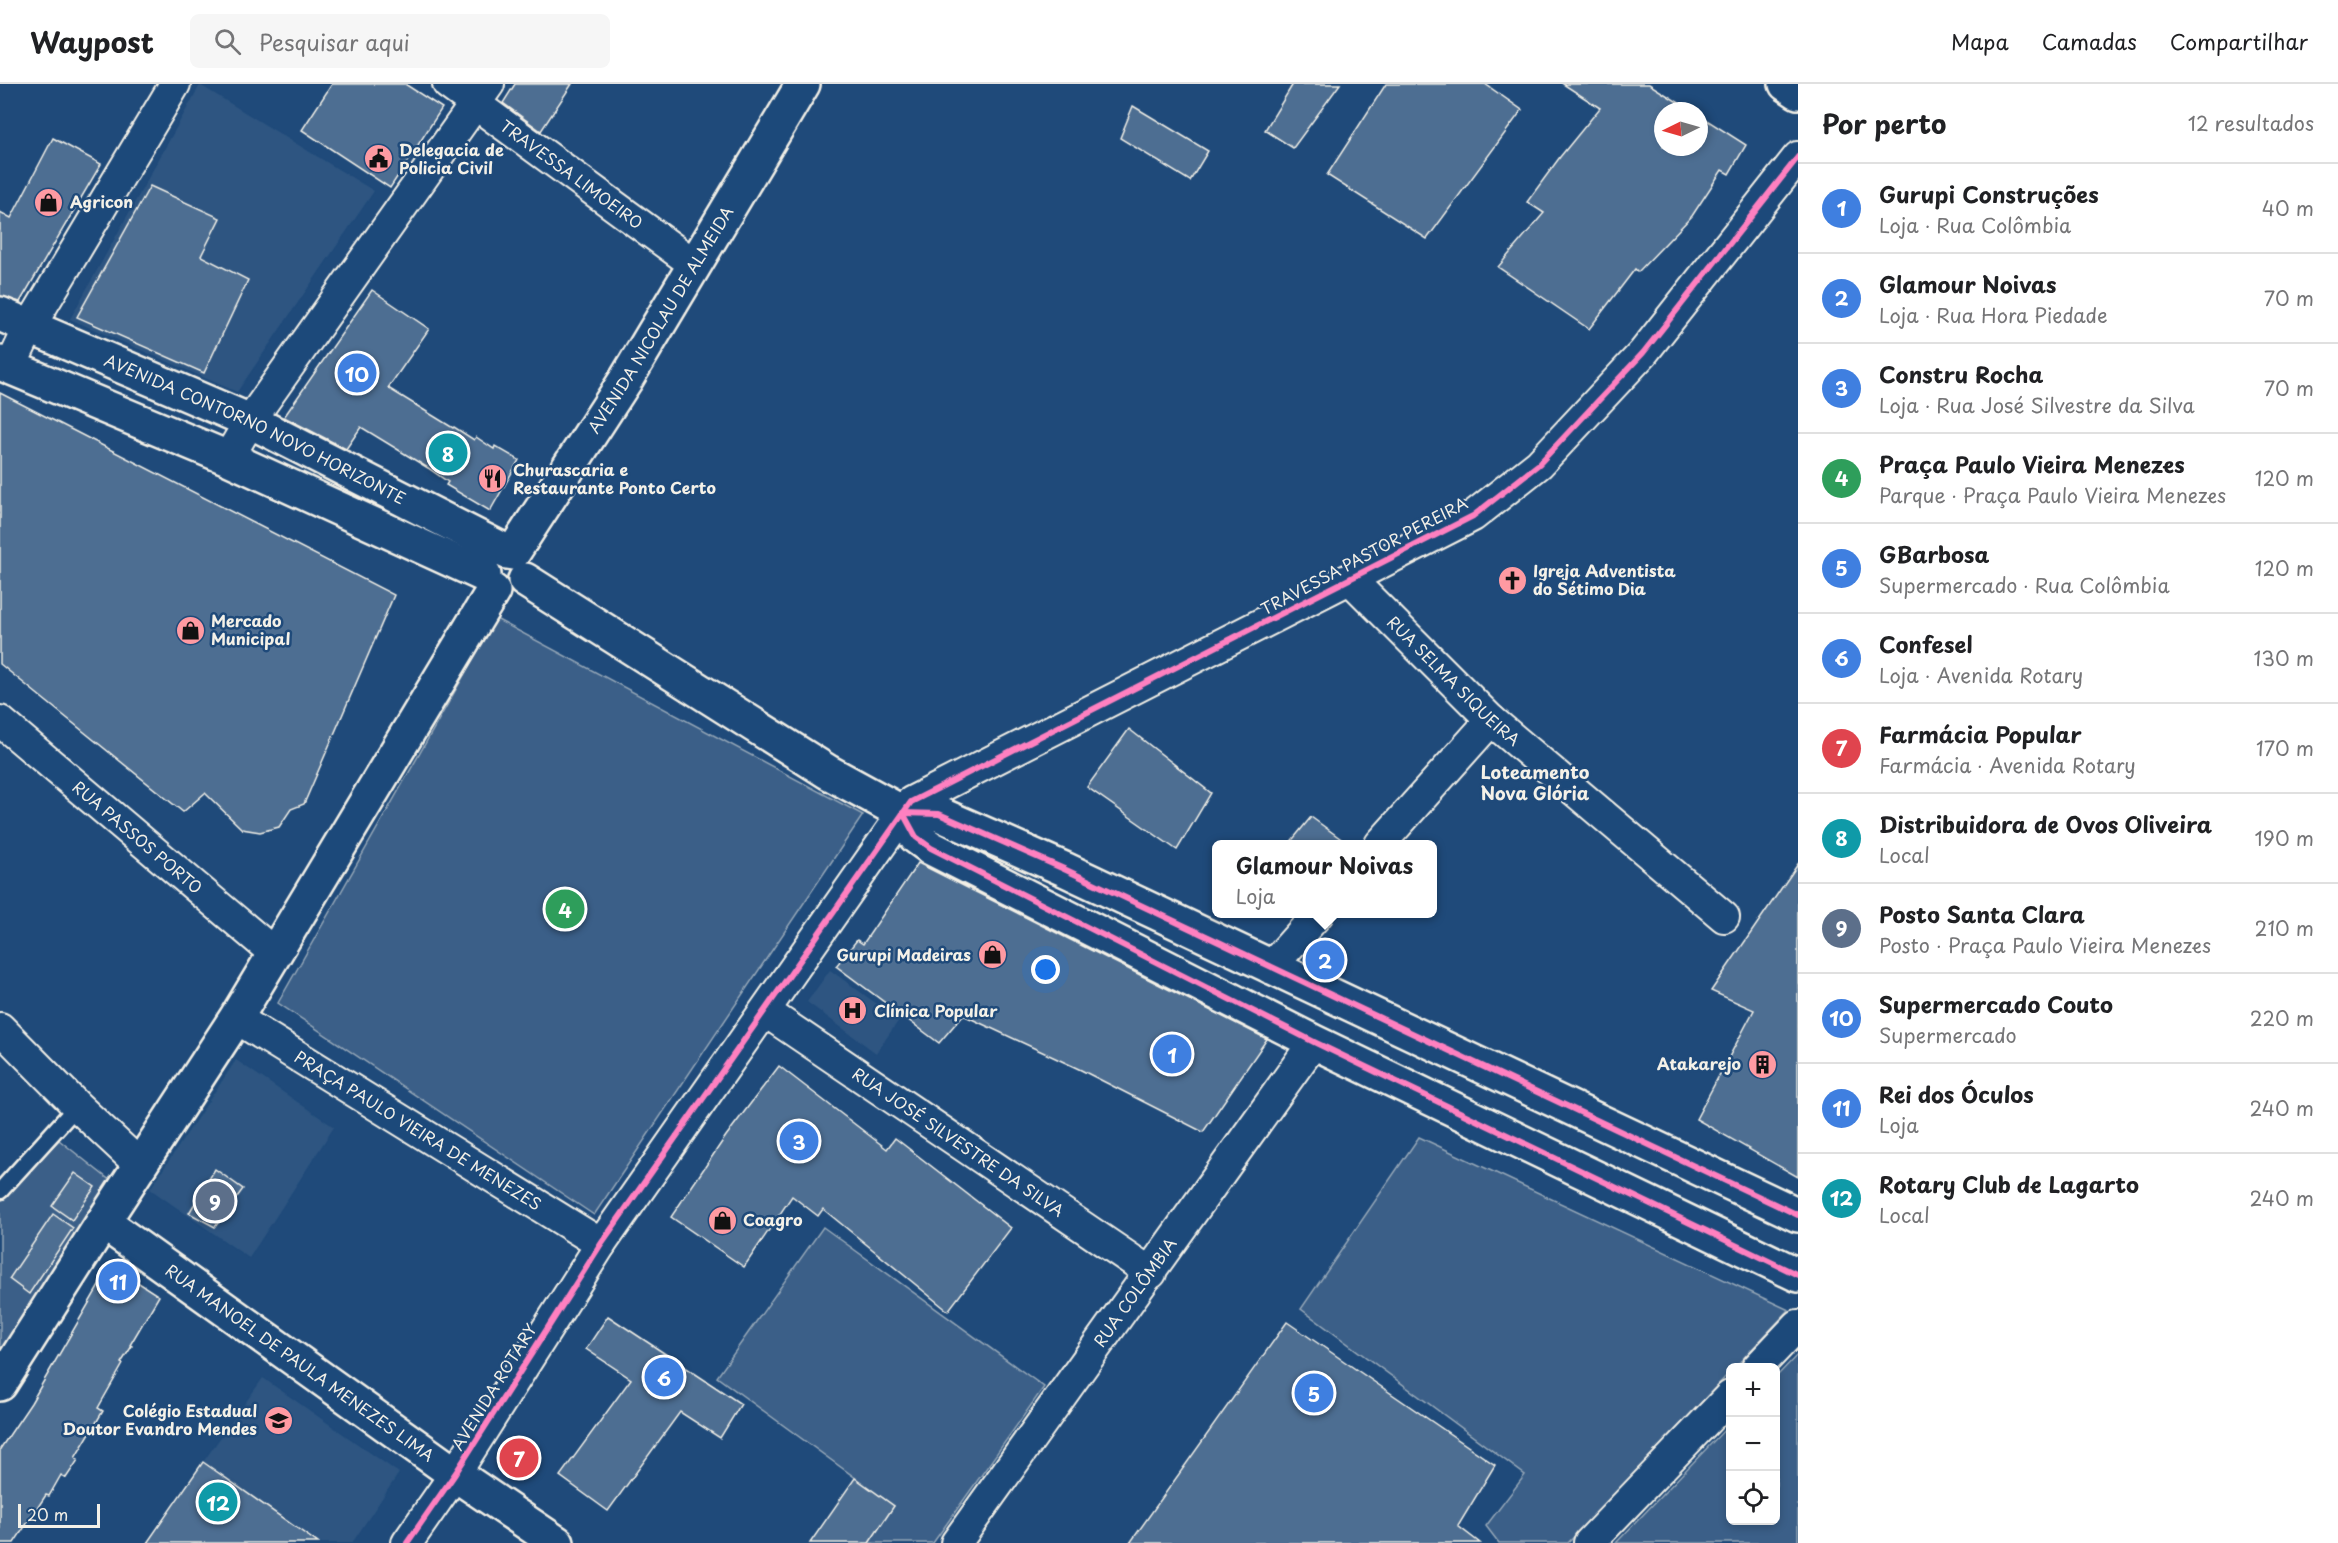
<!DOCTYPE html>
<html lang="pt">
<meta charset="utf-8">
<style>
:root{--surface:#fff;--page:#f6f6f6;--text:#202124;--muted:#757577;--line:#e0e0e0;--accent:#1a73e8}
body{margin:0;font-family:"Playpen Sans",sans-serif;background:var(--page);color:var(--text)}
.controls{position:absolute;right:18px;bottom:18px;display:grid;overflow:hidden;border-radius:9px;box-shadow:0 3px 9px #0003}
.controls button{width:54px;height:54px;display:grid;place-items:center;padding:0;border:0;border-bottom:2px solid var(--line);background:var(--surface);color:var(--text);font:30px sans-serif}
.compass{position:absolute;left:1654px;top:18px;width:54px;height:54px;border-radius:50%;background:var(--surface);box-shadow:0 3px 9px #0003;rotate:265deg}
.scale{position:absolute;left:18px;bottom:15px;width:82px;box-sizing:border-box;padding-left:6px;border:3px solid #f4f1e8;border-top:0;font-size:16px;line-height:21px;white-space:nowrap;color:#f4f1e8;-webkit-text-stroke:4px #1f4a7a;paint-order:stroke}
.you{position:absolute;left:1046px;top:886px;width:21px;height:21px;margin:-15px;border:4px solid #fff;border-radius:50%;background:#1a73e8;box-shadow:0 0 0 9px #1a73e833}
.badge{display:grid;place-items:center;width:39px;height:39px;border-radius:50%;background:var(--accent);color:#fff;font-size:20px;font-weight:700}
.pin{position:absolute;translate:-50% -50%;border:3px solid #fff;box-shadow:0 2px 6px #0006}
.popup{position:absolute;left:1212px;top:756px;width:225px;height:78px;box-sizing:border-box;display:grid;place-content:center;border-radius:9px;background:var(--surface);filter:drop-shadow(0 2px 4px #0005);font-size:20px;white-space:nowrap;color:var(--muted)}
.popup b{font-size:22px;color:var(--text)}
.popup::after{content:'';position:absolute;left:50%;top:100%;margin-left:-12px;border:12px solid transparent;border-top-color:var(--surface)}
.list{margin:0;padding:0;list-style:none}
h2{display:flex;justify-content:space-between;align-items:center;height:78px;margin:0;padding:0 24px;font-size:26px}
h2 small{font-size:20px;font-weight:400;color:var(--muted)}
.list li{display:grid;grid-template-columns:39px 1fr auto;gap:18px;align-items:center;box-sizing:border-box;height:90px;padding:0 24px;border-top:2px solid var(--line)}
.list b{display:block;font-size:22px;white-space:nowrap}
.list p{margin:0;font-size:20px;white-space:nowrap;color:var(--muted)}
.list em{font-size:20px;font-style:normal;color:var(--muted)}
.icon{flex:none;width:33px;height:33px;fill:none;stroke:currentColor;stroke-width:2;stroke-linecap:round;stroke-linejoin:round}
.map{position:relative;flex:none;width:1798px;height:1459px;overflow:hidden}
header{display:flex;align-items:center;gap:36px;box-sizing:border-box;height:84px;padding:0 30px;background:var(--surface);border-bottom:2px solid var(--line)}
header strong{font-size:28px}
nav{display:flex;gap:33px;margin-inline-start:auto;font-size:21px}
.search{width:420px;height:54px;background:var(--page);display:flex;align-items:center;gap:15px;box-sizing:border-box;padding:0 21px;border-radius:9px;color:var(--muted);font-size:22px}
main{display:flex}
aside{flex:1;background:var(--surface)}
.map>svg:first-child{display:block}
.built{fill:#2d5581}
.green{fill:#3a5f88;stroke:#97a8b8;stroke-width:1.5}
.building{fill:#4d6e92;stroke:#f4f1e8;stroke-width:1.5}
.lines{fill:none;stroke-linecap:round;stroke-linejoin:round}
.lane-casing{stroke:#f4f1e8;stroke-width:20}
.street-casing{stroke:#f4f1e8;stroke-width:34}
.secondary-casing{stroke:#f4f1e8;stroke-width:38}
.lane{stroke:#1f4a7a;stroke-width:15}
.street{stroke:#1f4a7a;stroke-width:30}
.secondary{stroke:#1f4a7a;stroke-width:33}
.cycleway-casing{stroke:#1f4a7a;stroke-width:10}
.cycleway{stroke:#ff80c0;stroke-width:6}
.labels{text-anchor:middle;stroke-width:5;stroke-linejoin:round;paint-order:stroke}
.poi-label{font-size:16px;font-weight:bold;fill:#f4f1e8;stroke:#1f4a7a;text-anchor:start}
.street-label{font-size:16px;fill:#f4f1e8;stroke:#1f4a7a}
.neighbourhood-label{font-size:18px;font-weight:bold;fill:#f4f1e8;stroke:#1f4a7a}
</style>
<header>
<strong>Waypost</strong>
<div class="search"><svg class="icon" aria-label="search" viewBox="0 0 24 24"><circle cx="10" cy="10" r="6"/><path d="M15 15l6 6"/></svg>Pesquisar aqui</div>
<nav><a>Mapa</a><a>Camadas</a><a>Compartilhar</a></nav>
</header>
<main>
<div class="map">
<svg width="1798" height="1459" viewBox="0 0 1798 1459">
<rect width="100%" height="100%" fill="#1f4a7a"/>
<filter id="ink" filterUnits="userSpaceOnUse"><feTurbulence type="fractalNoise" baseFrequency=".0167" numOctaves="2"/><feDisplacementMap in="SourceGraphic" scale="12" xChannelSelector="R" yChannelSelector="G"/><feConvolveMatrix kernelMatrix="1 2 1 2 8 2 1 2 1" color-interpolation-filters="sRGB"/></filter>
<g filter="url(#ink)">
<!-- built -->
<g class="built">
<path d="M 200,1 L 374,107 L 237,308 L 70,235 Z"/>
<path d="M 830,886 L 899,936 L 876,969 L 807,918 Z"/>
<path d="M 236,976 L 334,1043 L 249,1174 L 150,1105 Z"/>
<path d="M 263,1294 L 399,1389 L 352,1459 L 318,1459 L 203,1378 Z"/>
</g>
<!-- green -->
<g class="green">
<path d="M 496,535 L 863,731 L 594,1131 L 278,919 Z"/>
<path d="M 1419,1053 L 1789,1226 L 1735,1283 L 1730,1284 L 1730,1288 L 1568,1459 L 1499,1459 L 1486,1442 L 1525,1391 L 1301,1225 Z"/>
<path d="M 59,1056 L 112,1098 L 0,1270 L 0,1116 Z"/>
<path d="M 823,1143 L 1044,1303 L 933,1459 L 869,1459 L 894,1422 L 717,1293 Z"/>
<path d="M 1798,1270 L 1798,1459 L 1616,1459 L 1730,1340 L 1730,1436 L 1776,1436 L 1776,1293 Z"/>
</g>
<!-- building -->
<g class="building">
<path d="M 332,0 L 405,0 L 442,24 L 390,104 L 302,46 Z"/>
<path d="M 515,0 L 572,0 L 541,47 L 503,19 Z"/>
<path d="M 1293,0 L 1340,0 L 1293,64 L 1265,46 Z"/>
<path d="M 1386,0 L 1485,0 L 1522,26 L 1427,155 L 1327,91 Z"/>
<path d="M 1563,0 L 1649,0 L 1692,27 L 1663,27 L 1663,63 L 1699,63 L 1699,31 L 1746,61 L 1729,90 L 1722,86 L 1692,132 L 1638,188 L 1635,185 L 1589,245 L 1498,183 L 1544,129 L 1527,118 L 1560,73 L 1600,24 Z"/>
<path d="M 1133,22 L 1208,67 L 1190,97 L 1120,54 Z"/>
<path d="M 53,54 L 101,80 L 20,218 L 0,212 L 0,128 L 11,134 Z"/>
<path d="M 150,102 L 220,134 L 201,172 L 248,196 L 204,289 L 77,233 Z"/>
<path d="M 372,206 L 429,245 L 388,304 L 453,344 L 454,343 L 474,356 L 476,353 L 494,365 L 495,362 L 519,376 L 490,427 L 446,401 L 448,398 L 428,384 L 361,343 L 346,365 L 284,333 Z"/>
<path d="M 0,309 L 394,511 L 304,720 L 291,725 L 279,743 L 260,748 L 242,745 L 205,709 L 183,728 L 0,580 Z"/>
<path d="M 1129,645 L 1211,709 L 1177,766 L 1087,703 Z"/>
<path d="M 1311,733 L 1348,760 L 1289,760 Z"/>
<path d="M 918,779 L 1267,955 L 1203,1048 L 1081,986 L 963,931 L 939,959 L 836,882 L 857,856 L 863,860 Z"/>
<path d="M 1798,780 L 1798,1093 L 1696,1035 L 1754,926 L 1711,907 Z"/>
<path d="M 779,982 L 887,1065 L 895,1054 L 1011,1144 L 948,1227 L 823,1125 L 818,1132 L 792,1112 L 744,1183 L 671,1133 L 726,1052 Z"/>
<path d="M 215,1085 L 243,1105 L 215,1143 L 189,1129 Z"/>
<path d="M 75,1089 L 95,1103 L 72,1136 L 52,1122 Z"/>
<path d="M 53,1130 L 73,1144 L 29,1210 L 9,1195 Z"/>
<path d="M 111,1181 L 159,1212 L 130,1261 L 132,1262 L 121,1279 L 123,1280 L 98,1324 L 103,1327 L 75,1374 L 78,1376 L 66,1394 L 61,1391 L 49,1412 L 46,1411 L 14,1459 L 0,1459 L 0,1365 L 31,1319 Z"/>
<path d="M 608,1232 L 741,1320 L 720,1354 L 680,1328 L 608,1427 L 560,1392 L 631,1295 L 586,1265 Z"/>
<path d="M 1287,1238 L 1495,1381 L 1458,1442 L 1480,1459 L 1130,1459 Z"/>
<path d="M 203,1378 L 318,1459 L 147,1459 Z"/>
<path d="M 855,1394 L 894,1422 L 869,1459 L 810,1459 Z"/>
</g>
<g class="lines">
<defs>
<path id="lane" d="M 0,1107 L 77,1022"/>
<g id="street">
<path id="s1" d="M 448,0 L 694,180"/>
<path d="M 10,284 L 29,244 L 175,0"/>
<path d="M 228,374 L 250,337 L 489,0"/>
<path id="s2" d="M 1351,496 L 1491,636 L 1724,833"/>
<path id="s3" d="M 0,637 L 274,869"/>
<path d="M 1380,760 L 1491,636"/>
<path d="M 1270,884 L 1318,830"/>
<path id="s4" d="M 766,928 L 1151,1189"/>
<path id="s5" d="M 236,934 L 601,1160"/>
<path d="M 0,944 L 77,1022 L 140,1081"/>
<path d="M 1757,1284 L 1798,1241"/>
<path d="M 407,1459 L 455,1390 L 601,1160 L 911,718 L 1473,432 L 1539,380 L 1643,269 L 1798,73"/>
<path id="s6" d="M 956,1459 L 1314,958"/>
<path d="M 1589,1459 L 1730,1312"/>
</g>
<g id="secondary">
<path d="M 1786,0 L 1798,8"/>
<path id="s7" d="M 0,230 L 250,337 L 507,468"/>
<path d="M 0,279 L 228,374 L 484,491"/>
<path id="s8" d="M 513,469 L 625,297 L 803,0"/>
<path d="M 525,496 L 828,688 L 903,729 L 939,730 L 1064,785 L 1798,1131"/>
<path d="M 903,729 L 916,753 L 931,764 L 1314,958 L 1798,1191"/>
<path id="s9" d="M 103,1138 L 455,1390 L 557,1459"/>
<path d="M 0,1300 L 103,1138 L 236,934 L 493,507"/>
</g>
</defs>
<!-- lane casing -->
<use href="#lane" class="lane-casing"/>
<!-- street casing -->
<use href="#street" class="street-casing"/>
<!-- secondary casing -->
<use href="#secondary" class="secondary-casing"/>
<!-- lane -->
<use href="#lane" class="lane"/>
<!-- street -->
<use href="#street" class="street"/>
<!-- secondary -->
<use href="#secondary" class="secondary"/>
<defs>
<g id="cycleway">
<path d="M 903,729 L 916,753 L 931,764 L 1314,958 L 1798,1191"/>
<path d="M 903,729 L 939,730 L 1064,785 L 1798,1131"/>
<path d="M 407,1459 L 455,1390 L 601,1160 L 911,718 L 1473,432 L 1539,380 L 1643,269 L 1798,73"/>
</g>
</defs>
<!-- cycleway casing -->
<use href="#cycleway" class="cycleway-casing"/>
<!-- cycleway -->
<use href="#cycleway" class="cycleway"/>
</g>
</g>
<!-- icons -->
<defs>
<symbol id="civic-disc" viewBox="-11 -11 22 22"><circle r="9.5" fill="#ff9aa2" stroke="#1f4a7a"/><path d="M-.6-6.5H3V-4.5H.6V-3L4-1V1h2V6H-6V1h2V-1L-.6-3ZM-1.2 2.5V6h2.4V2.5Z" fill="#111"/></symbol>
<symbol id="shop-disc" viewBox="-11 -11 22 22"><circle r="9.5" fill="#ff9aa2" stroke="#1f4a7a"/><path d="M-5-2.5h2.3a2.7 3.5 0 0 1 5.4 0H5L5.5 6h-11ZM-1.5-2.5h3a1.5 2.3 0 0 0-3 0Z" fill="#111"/></symbol>
<symbol id="restaurant-disc" viewBox="-11 -11 22 22"><circle r="9.5" fill="#ff9aa2" stroke="#1f4a7a"/><path d="M-5-6h1v4h1v-4h1v4h1v-4h1v5L-1.5 .5V6h-2V.5L-5-1ZM5-6V6H3V1.5H1.5Q1.5-4 5-6Z" fill="#111"/></symbol>
<symbol id="church-disc" viewBox="-11 -11 22 22"><circle r="9.5" fill="#ff9aa2" stroke="#1f4a7a"/><path d="M-1.2-6h2.4v3.5h3.3v2.4h-3.3V6h-2.4V-.1h-3.3v-2.4h3.3Z" fill="#111"/></symbol>
<symbol id="hospital-disc" viewBox="-11 -11 22 22"><circle r="9.5" fill="#ff9aa2" stroke="#1f4a7a"/><path d="M-5-5h3v3.5h4V-5h3V5h-3V1.5h-4V5h-3Z" fill="#111"/></symbol>
<symbol id="building-disc" viewBox="-11 -11 22 22"><circle r="9.5" fill="#ff9aa2" stroke="#1f4a7a"/><path d="M-4-6H4V6H1V3H-1V6H-4ZM-2.5-4.3h1.7v1.8h-1.7ZM.8-4.3h1.7v1.8H.8ZM-2.5-1h1.7V.8h-1.7ZM.8-1h1.7V.8H.8Z" fill="#111"/></symbol>
<symbol id="school-disc" viewBox="-11 -11 22 22"><circle r="9.5" fill="#ff9aa2" stroke="#1f4a7a"/><path d="M0-5L7-2L0 1L-7-2ZM-4 1L0 2.5L4 1V4Q0 6-4 4Z" fill="#111"/></symbol>
</defs>
<g fill-rule="evenodd">
<use href="#civic-disc" x="362" y="58" width="33" height="33"/>
<use href="#shop-disc" x="32" y="102" width="33" height="33"/>
<use href="#restaurant-disc" x="476" y="378" width="33" height="33"/>
<use href="#church-disc" x="1496" y="480" width="33" height="33"/>
<use href="#shop-disc" x="174" y="530" width="33" height="33"/>
<use href="#shop-disc" x="976" y="854" width="33" height="33"/>
<use href="#hospital-disc" x="836" y="910" width="33" height="33"/>
<use href="#building-disc" x="1746" y="964" width="33" height="33"/>
<use href="#shop-disc" x="706" y="1120" width="33" height="33"/>
<use href="#school-disc" x="262" y="1320" width="33" height="33"/>
</g>
<g class="labels">
<!-- poi labels -->
<g class="poi-label">
<text x="399" y="72">Delegacia de<tspan x="399" dy="18">Policia Civil</tspan></text>
<text x="70" y="124">Agricon</text>
<text x="513" y="392">Churascaria e<tspan x="513" dy="18">Restaurante Ponto Certo</tspan></text>
<text x="1533" y="493">Igreja Adventista<tspan x="1533" dy="18">do Sétimo Dia</tspan></text>
<text x="211" y="543">Mercado<tspan x="211" dy="18">Municipal</tspan></text>
<text x="971" y="877" text-anchor="end">Gurupi Madeiras</text>
<text x="874" y="933">Clínica Popular</text>
<text x="1741" y="986" text-anchor="end">Atakarejo</text>
<text x="743" y="1142">Coagro</text>
<text x="257" y="1333" text-anchor="end">Colégio Estadual<tspan x="257" dy="18">Doutor Evandro Mendes</tspan></text>
</g>
<!-- street labels -->
<g class="street-label">
<text dy="6" stroke="none"><textPath href="#s1" startOffset="153">TRAVESSA LIMOEIRO</textPath></text>
<text dy="6" stroke="none"><textPath href="#s8" startOffset="276">AVENIDA NICOLAU DE ALMEIDA</textPath></text>
<text dy="6" stroke="none"><textPath href="#s7" startOffset="280">AVENIDA CONTORNO NOVO HORIZONTE</textPath></text>
<text transform="translate(1364 472) rotate(-28)" y="6">TRAVESSA PASTOR PEREIRA</text>
<text dy="6" stroke="none"><textPath href="#s2" startOffset="144">RUA SELMA SIQUEIRA</textPath></text>
<text dy="6" stroke="none"><textPath href="#s3" startOffset="180">RUA PASSOS PORTO</textPath></text>
<text dy="6" stroke="none"><textPath href="#s5" startOffset="214">PRAÇA PAULO VIEIRA DE MENEZES</textPath></text>
<text dy="6" stroke="none"><textPath href="#s4" startOffset="232">RUA JOSÉ SILVESTRE DA SILVA</textPath></text>
<text dy="6" stroke="none"><textPath href="#s6" startOffset="308">RUA COLÔMBIA</textPath></text>
<text dy="6" stroke="none"><textPath href="#s9" startOffset="242">RUA MANOEL DE PAULA MENEZES LIMA</textPath></text>
<text transform="translate(494 1303) rotate(-58)" y="6">AVENIDA ROTARY</text>
</g>
<!-- neighbourhood labels -->
<g class="neighbourhood-label">
<text x="1535" y="695">Loteamento<tspan x="1535" dy="21">Nova Glória</tspan></text>
</g>
</g>
</svg>
<div class="controls">
<button>+</button>
<button>−</button>
<button><svg class="icon" aria-label="locate" viewBox="0 0 24 24"><circle cx="12" cy="12" r="6"/><path d="M12 2v4M12 18v4M2 12h4M18 12h4"/></svg></button>
</div>
<svg class="compass" viewBox="-18 -18 36 36"><path d="M0-13l5 13h-10z" fill="#e53935"/><path d="M0 13l5-13h-10z" fill="#757577"/></svg>
<div class="scale">20 m</div>
<div class="you"></div>
<div class="pin badge" style="left:1172px;top:970px;background:#3f7fe0">1</div>
<div class="pin badge" style="left:1325px;top:876px;background:#3f7fe0">2</div>
<div class="popup"><b>Glamour Noivas</b>Loja</div>
<div class="pin badge" style="left:799px;top:1057px;background:#3f7fe0">3</div>
<div class="pin badge" style="left:565px;top:825px;background:#2e9e5b">4</div>
<div class="pin badge" style="left:1314px;top:1309px;background:#3f7fe0">5</div>
<div class="pin badge" style="left:664px;top:1293px;background:#3f7fe0">6</div>
<div class="pin badge" style="left:519px;top:1374px;background:#e0444e">7</div>
<div class="pin badge" style="left:448px;top:369px;background:#0f9aa8">8</div>
<div class="pin badge" style="left:215px;top:1117px;background:#5c6f8a">9</div>
<div class="pin badge" style="left:357px;top:289px;background:#3f7fe0">10</div>
<div class="pin badge" style="left:118px;top:1197px;background:#3f7fe0">11</div>
<div class="pin badge" style="left:218px;top:1418px;background:#0f9aa8">12</div>
</div>
<aside>
<h2>Por perto<small>12 resultados</small></h2>
<ul class="list">
<li><span class="badge" style="background:#3f7fe0">1</span><div><b>Gurupi Construções</b><p>Loja · Rua Colômbia</p></div><em>40 m</em></li>
<li><span class="badge" style="background:#3f7fe0">2</span><div><b>Glamour Noivas</b><p>Loja · Rua Hora Piedade</p></div><em>70 m</em></li>
<li><span class="badge" style="background:#3f7fe0">3</span><div><b>Constru Rocha</b><p>Loja · Rua José Silvestre da Silva</p></div><em>70 m</em></li>
<li><span class="badge" style="background:#2e9e5b">4</span><div><b>Praça Paulo Vieira Menezes</b><p>Parque · Praça Paulo Vieira Menezes</p></div><em>120 m</em></li>
<li><span class="badge" style="background:#3f7fe0">5</span><div><b>GBarbosa</b><p>Supermercado · Rua Colômbia</p></div><em>120 m</em></li>
<li><span class="badge" style="background:#3f7fe0">6</span><div><b>Confesel</b><p>Loja · Avenida Rotary</p></div><em>130 m</em></li>
<li><span class="badge" style="background:#e0444e">7</span><div><b>Farmácia Popular</b><p>Farmácia · Avenida Rotary</p></div><em>170 m</em></li>
<li><span class="badge" style="background:#0f9aa8">8</span><div><b>Distribuidora de Ovos Oliveira</b><p>Local</p></div><em>190 m</em></li>
<li><span class="badge" style="background:#5c6f8a">9</span><div><b>Posto Santa Clara</b><p>Posto · Praça Paulo Vieira Menezes</p></div><em>210 m</em></li>
<li><span class="badge" style="background:#3f7fe0">10</span><div><b>Supermercado Couto</b><p>Supermercado</p></div><em>220 m</em></li>
<li><span class="badge" style="background:#3f7fe0">11</span><div><b>Rei dos Óculos</b><p>Loja</p></div><em>240 m</em></li>
<li><span class="badge" style="background:#0f9aa8">12</span><div><b>Rotary Club de Lagarto</b><p>Local</p></div><em>240 m</em></li>
</ul>
</aside>
</main>
